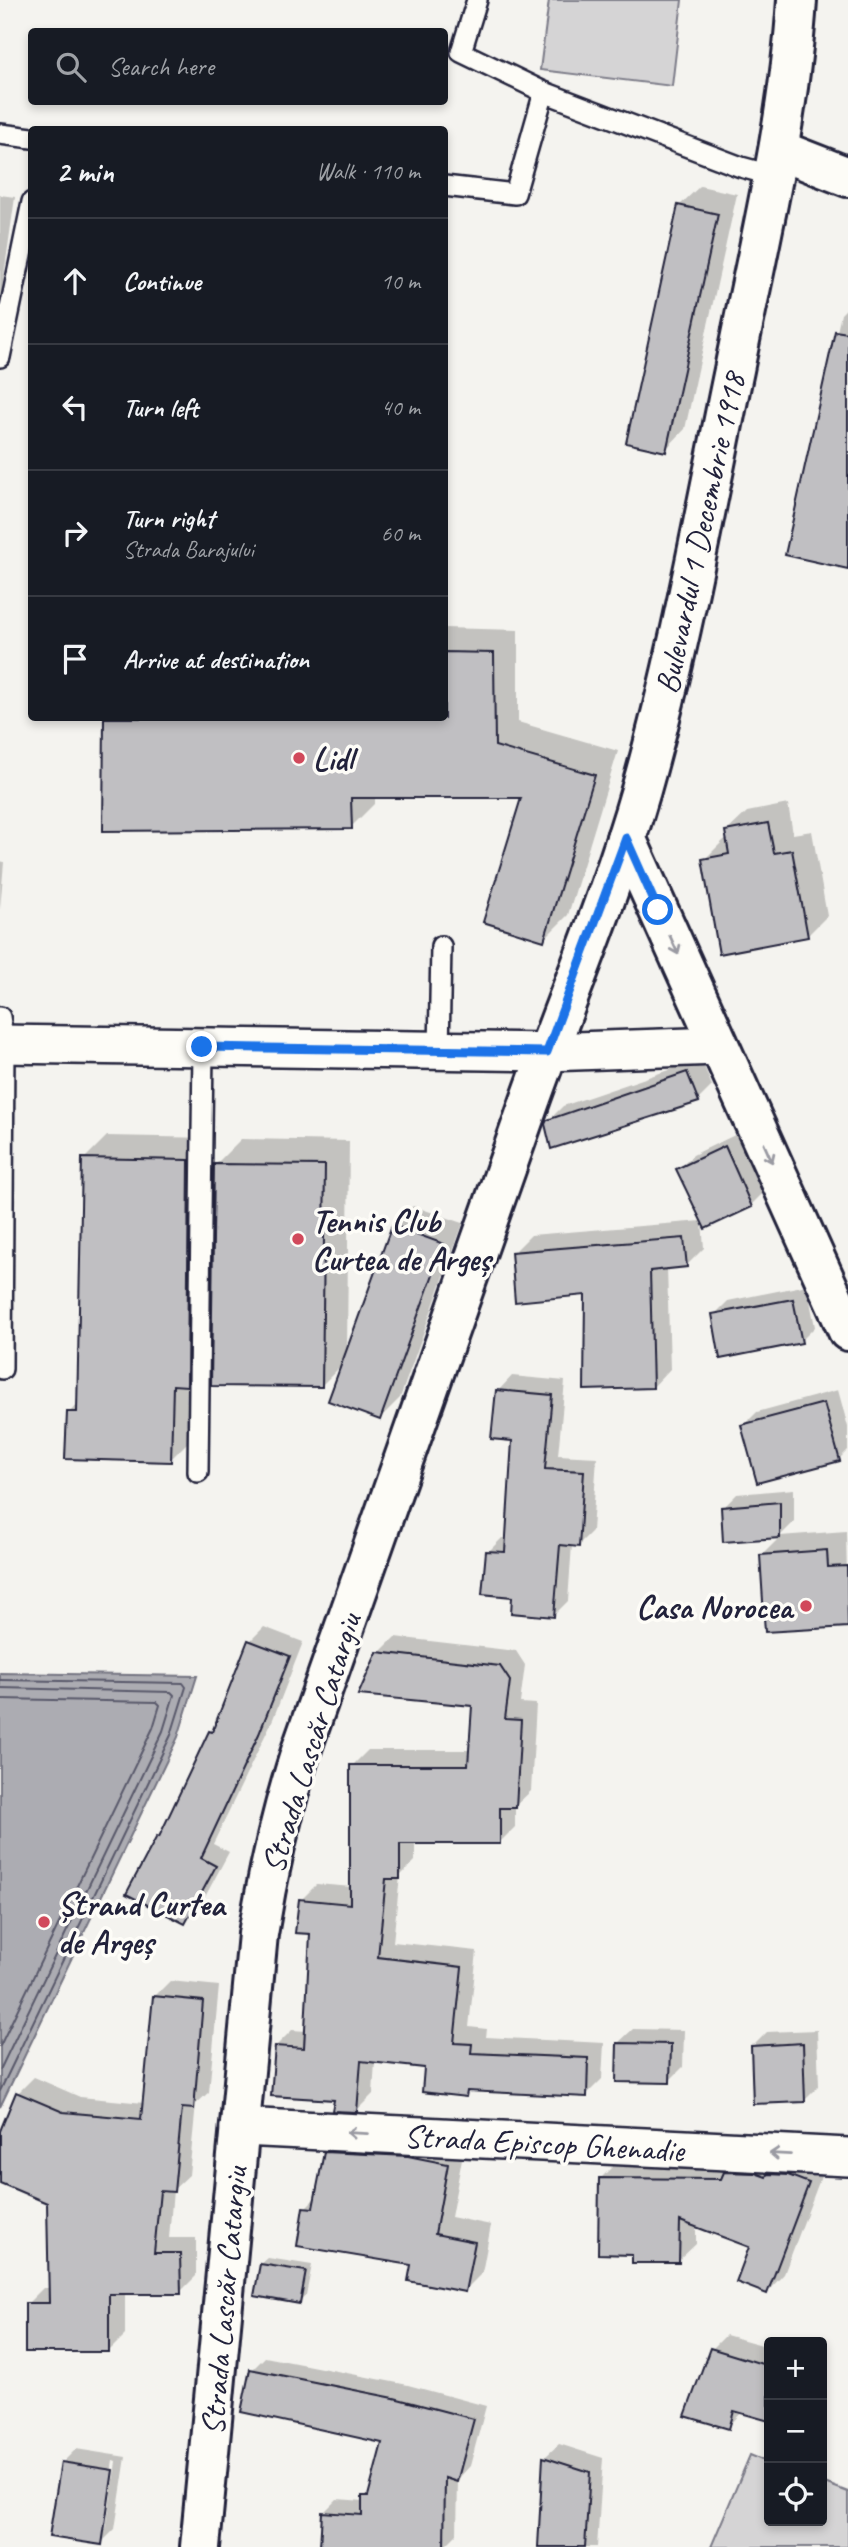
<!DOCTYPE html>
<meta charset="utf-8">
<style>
:root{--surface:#171b24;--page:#20242c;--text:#f1f3f6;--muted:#9ea1a6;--line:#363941}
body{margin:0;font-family:Caveat,sans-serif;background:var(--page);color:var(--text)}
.controls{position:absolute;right:21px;bottom:21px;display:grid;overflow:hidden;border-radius:7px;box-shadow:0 4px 10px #0003}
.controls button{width:63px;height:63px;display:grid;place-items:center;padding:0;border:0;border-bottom:2px solid var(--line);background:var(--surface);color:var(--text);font:35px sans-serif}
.stop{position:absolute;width:21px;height:21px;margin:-16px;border:5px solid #1a73e8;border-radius:50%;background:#fff}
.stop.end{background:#1a73e8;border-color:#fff;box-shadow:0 2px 7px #0008}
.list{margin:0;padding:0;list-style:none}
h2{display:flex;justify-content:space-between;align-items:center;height:91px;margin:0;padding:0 28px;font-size:30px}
h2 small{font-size:23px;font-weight:400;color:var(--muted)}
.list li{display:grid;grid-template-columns:46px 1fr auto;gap:21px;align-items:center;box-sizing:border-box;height:126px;padding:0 28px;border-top:2px solid var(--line)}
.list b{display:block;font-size:26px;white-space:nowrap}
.list p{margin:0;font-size:23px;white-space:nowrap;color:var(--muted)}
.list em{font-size:23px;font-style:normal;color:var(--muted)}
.icon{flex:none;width:38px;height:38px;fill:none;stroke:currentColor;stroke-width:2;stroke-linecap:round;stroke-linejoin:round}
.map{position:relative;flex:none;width:848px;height:2547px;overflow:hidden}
.search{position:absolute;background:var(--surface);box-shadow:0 4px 10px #0003;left:28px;top:28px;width:420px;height:77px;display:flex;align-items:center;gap:18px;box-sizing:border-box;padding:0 24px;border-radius:7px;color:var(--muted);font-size:26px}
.panel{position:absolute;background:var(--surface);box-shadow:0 4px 10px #0003;left:28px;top:126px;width:420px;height:595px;border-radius:7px}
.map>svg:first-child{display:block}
.green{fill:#d5d4d5;stroke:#7c7b88;stroke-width:2}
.water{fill:#acacb2;stroke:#757582;stroke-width:2}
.shadow{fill:#0003;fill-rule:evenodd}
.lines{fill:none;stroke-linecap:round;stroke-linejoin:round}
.shore{stroke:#59596b;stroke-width:2}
.building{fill:#c0bfc2;stroke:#22223b;stroke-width:2}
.lane-casing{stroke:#22223b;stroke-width:24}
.street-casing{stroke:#22223b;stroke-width:42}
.secondary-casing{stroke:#22223b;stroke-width:44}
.primary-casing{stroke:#22223b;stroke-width:44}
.lane{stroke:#fdfcf7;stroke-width:19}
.street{stroke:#fdfcf7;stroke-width:37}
.secondary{stroke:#fdfcf7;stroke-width:38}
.primary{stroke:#fdfcf7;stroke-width:38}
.oneway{stroke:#9a9aa2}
.route{stroke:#1a73e8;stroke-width:9}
.poi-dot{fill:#d1495b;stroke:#fdfcf7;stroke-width:2.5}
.labels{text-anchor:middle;stroke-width:7;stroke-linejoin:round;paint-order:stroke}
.street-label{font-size:33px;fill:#22223b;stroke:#fdfcf7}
.poi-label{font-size:33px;font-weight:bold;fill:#22223b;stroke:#fdfcf7;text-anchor:start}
</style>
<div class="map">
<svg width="848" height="2547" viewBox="0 0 848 2547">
<rect width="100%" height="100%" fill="#f4f3ef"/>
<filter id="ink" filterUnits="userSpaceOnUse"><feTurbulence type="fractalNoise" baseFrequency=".0143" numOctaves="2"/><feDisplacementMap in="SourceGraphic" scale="14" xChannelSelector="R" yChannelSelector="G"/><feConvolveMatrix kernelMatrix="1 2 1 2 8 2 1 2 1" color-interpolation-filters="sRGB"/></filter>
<g filter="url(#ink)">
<!-- green -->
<g class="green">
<path d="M 549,0 L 682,0 L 672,86 L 540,70 Z"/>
<path d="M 750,2455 L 769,2463 L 769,2521 L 822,2521 L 822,2482 L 848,2492 L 848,2547 L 711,2547 Z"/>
</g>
<!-- water -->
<path class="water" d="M 0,1673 L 197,1676 L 178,1737 L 0,2107 Z"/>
<!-- shadow -->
<g class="shadow">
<path d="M 700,186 L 737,194 L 685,429 L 665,450 L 679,206 Z"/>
<path d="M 0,195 L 15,197 L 0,304 Z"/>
<path d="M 848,307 L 848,567 L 787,554 L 841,314 Z"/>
<path d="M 444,628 L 518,630 L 518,722 L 618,751 L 568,915 L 544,939 L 523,796 L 375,796 L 375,803 L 351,827 L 105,830 L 106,718 L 444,718 Z"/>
<path d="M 788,804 L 793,834 L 812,831 L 827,916 L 807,936 L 704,860 L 724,840 L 728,839 L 726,832 L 747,812 Z"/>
<path d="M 0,861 L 4,862 L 0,910 Z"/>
<path d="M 701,1059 L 712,1086 L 698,1100 L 548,1121 L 563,1106 Z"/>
<path d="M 739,1133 L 765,1191 L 751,1205 L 706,1226 L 679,1169 L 693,1155 Z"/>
<path d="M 107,1136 L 211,1138 L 209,1361 L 195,1375 L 193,1437 L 170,1460 L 69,1413 L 79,1402 L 84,1159 Z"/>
<path d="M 241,1139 L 349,1141 L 347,1352 L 393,1226 L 413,1206 L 463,1223 L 400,1398 L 380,1418 L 343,1364 L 322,1385 L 216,1164 Z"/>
<path d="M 702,1221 L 704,1248 L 686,1266 L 667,1267 L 670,1369 L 653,1387 L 587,1294 L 513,1253 L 531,1235 Z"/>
<path d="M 807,1285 L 815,1327 L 801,1341 L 714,1315 L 728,1301 Z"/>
<path d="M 512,1376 L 565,1381 L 558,1455 L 597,1457 L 592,1531 L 578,1545 L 572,1544 L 568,1601 L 554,1615 L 514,1595 L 488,1552 L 502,1538 L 507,1538 L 514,1440 L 498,1391 Z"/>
<path d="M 838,1390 L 848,1427 L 848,1450 L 839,1459 L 743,1426 L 757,1412 Z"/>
<path d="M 794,1489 L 794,1522 L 780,1536 L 846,1531 L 848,1625 L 766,1630 L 761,1556 L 781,1536 L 724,1540 L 723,1508 L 737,1494 Z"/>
<path d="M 264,1627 L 303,1642 L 273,1719 L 213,1844 L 229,1852 L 199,1908 L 185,1922 L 129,1893 L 164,1832 L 211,1732 L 217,1726 L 250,1641 Z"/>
<path d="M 395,1637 L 516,1651 L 525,1665 L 520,1703 L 536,1704 L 531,1791 L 515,1806 L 515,1827 L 499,1843 L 415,1843 L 415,1861 L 400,1876 L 393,1942 L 477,1951 L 469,2027 L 487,2029 L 486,2037 L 604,2043 L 602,2079 L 586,2095 L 471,2090 L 465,2095 L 426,2067 L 375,2061 L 373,2094 L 357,2110 L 336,2099 L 276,2046 L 292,2030 L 306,2031 L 311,1932 L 301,1900 L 317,1884 L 352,1887 L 352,1766 L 368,1750 L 471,1750 L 473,1705 L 379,1653 Z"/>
<path d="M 170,1981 L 219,1986 L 209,2092 L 196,2104 L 189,2175 L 173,2190 L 169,2238 L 196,2238 L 196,2276 L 180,2292 L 125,2292 L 125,2335 L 109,2351 L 27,2304 L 43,2288 L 50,2288 L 49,2202 L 0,2181 L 0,2136 L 18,2093 L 34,2077 L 80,2097 L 144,2103 L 154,1997 Z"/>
<path d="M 633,2029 L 684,2030 L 683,2067 L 669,2081 L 618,2043 Z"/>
<path d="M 817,2030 L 819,2086 L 805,2100 L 753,2046 L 767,2032 Z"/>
<path d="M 343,2136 L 464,2148 L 451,2217 L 491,2225 L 482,2273 L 465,2290 L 305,2208 L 317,2196 L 325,2153 Z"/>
<path d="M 618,2161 L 825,2166 L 784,2274 L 767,2292 L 751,2246 L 696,2225 L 696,2244 L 678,2261 L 634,2253 L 600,2179 Z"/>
<path d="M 268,2258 L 312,2265 L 306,2295 L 300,2302 L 261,2264 Z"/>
<path d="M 726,2335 L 769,2347 L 769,2420 L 743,2411 L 728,2427 L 712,2349 Z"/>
<path d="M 265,2357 L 408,2385 L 486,2406 L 470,2466 L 458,2479 L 457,2534 L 444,2547 L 322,2547 L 324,2512 L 337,2499 L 364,2501 L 364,2497 L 372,2489 L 384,2442 L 252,2370 Z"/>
<path d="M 559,2444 L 603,2458 L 597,2547 L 540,2547 L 545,2457 Z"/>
<path d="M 76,2449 L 126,2457 L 115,2529 L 101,2543 L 62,2463 ZM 113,2461 L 116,2462 L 106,2529 L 102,2529 Z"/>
</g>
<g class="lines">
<!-- shore -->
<g class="shore">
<path d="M 0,1680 L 183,1683 L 186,1687 L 171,1735 L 0,2091"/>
<path d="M 0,1688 L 171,1692 L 174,1695 L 163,1731 L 0,2070"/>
<path d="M 0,1699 L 157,1702 L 160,1705 L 153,1728 L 0,2046"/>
</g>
</g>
<!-- building -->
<g class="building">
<path d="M 678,205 L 718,214 L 666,452 L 626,443 Z"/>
<path d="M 835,331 L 848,333 L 848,569 L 785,555 Z"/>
<path d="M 444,652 L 494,653 L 495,746 L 595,775 L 544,941 L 483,922 L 521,798 L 351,798 L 352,829 L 103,831 L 104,718 L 444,718 Z"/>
<path d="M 768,823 L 774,853 L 792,850 L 808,937 L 719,954 L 702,859 L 729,854 L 725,831 Z"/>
<path d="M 687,1072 L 699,1102 L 551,1149 L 545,1124 L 547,1120 Z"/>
<path d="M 725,1146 L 752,1207 L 705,1229 L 676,1169 Z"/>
<path d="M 82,1158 L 189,1160 L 187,1386 L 173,1385 L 171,1462 L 65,1459 L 67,1412 L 77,1412 Z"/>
<path d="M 214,1164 L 325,1165 L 322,1387 L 211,1386 Z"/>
<path d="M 392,1225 L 444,1244 L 380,1420 L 328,1401 Z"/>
<path d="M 684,1238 L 687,1267 L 650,1271 L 653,1388 L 584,1390 L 585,1295 L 515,1302 L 511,1252 Z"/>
<path d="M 793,1299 L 802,1343 L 720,1359 L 712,1314 Z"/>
<path d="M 496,1390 L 552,1395 L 545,1469 L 584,1471 L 579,1547 L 560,1545 L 554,1617 L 511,1613 L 512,1597 L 482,1594 L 486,1551 L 505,1552 L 512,1441 L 491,1439 Z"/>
<path d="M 824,1403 L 840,1461 L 757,1483 L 741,1425 Z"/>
<path d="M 780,1502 L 780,1538 L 723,1542 L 721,1507 Z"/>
<path d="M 827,1550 L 828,1567 L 847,1566 L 848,1627 L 765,1632 L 760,1555 Z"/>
<path d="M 248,1640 L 290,1656 L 259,1734 L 201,1858 L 216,1866 L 185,1924 L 126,1894 L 157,1836 L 159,1837 L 209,1731 L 212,1732 Z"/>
<path d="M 377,1652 L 500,1666 L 510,1681 L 505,1719 L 521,1720 L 516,1808 L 500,1808 L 500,1844 L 400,1844 L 400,1879 L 386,1879 L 378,1957 L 462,1967 L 454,2043 L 472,2044 L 471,2053 L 588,2058 L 587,2097 L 467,2091 L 466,2097 L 422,2092 L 424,2068 L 361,2061 L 357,2112 L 332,2111 L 334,2100 L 271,2096 L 275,2046 L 304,2048 L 310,1934 L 295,1933 L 299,1899 L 350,1904 L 350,1765 L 468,1765 L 472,1706 L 358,1695 Z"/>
<path d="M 153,1996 L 203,2001 L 194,2109 L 182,2108 L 174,2192 L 160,2191 L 154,2253 L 180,2253 L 181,2294 L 109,2294 L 109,2352 L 25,2352 L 25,2303 L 49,2303 L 47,2203 L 0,2183 L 0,2131 L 16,2092 L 63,2112 L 141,2119 Z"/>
<path d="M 617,2043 L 671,2044 L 670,2083 L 616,2082 Z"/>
<path d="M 803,2043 L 805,2102 L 753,2104 L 751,2046 Z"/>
<path d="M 324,2152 L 408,2156 L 448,2164 L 435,2234 L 475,2242 L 465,2292 L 408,2281 L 411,2265 L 297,2246 L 303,2207 L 313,2208 Z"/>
<path d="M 724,2172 L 755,2173 L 766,2177 L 767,2174 L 788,2175 L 809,2183 L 767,2294 L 736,2282 L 749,2247 L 680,2221 L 679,2263 L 632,2263 L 632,2255 L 598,2254 L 599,2178 L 721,2179 Z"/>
<path d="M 260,2264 L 306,2271 L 300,2304 L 254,2296 Z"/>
<path d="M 710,2348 L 769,2366 L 769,2421 L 734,2411 L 729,2429 L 685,2416 Z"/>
<path d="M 250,2369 L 394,2398 L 474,2419 L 457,2482 L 445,2478 L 444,2547 L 320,2547 L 322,2512 L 362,2515 L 362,2496 L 368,2496 L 382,2443 L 241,2412 Z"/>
<path d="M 543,2457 L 590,2472 L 585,2547 L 538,2547 Z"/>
<path d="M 61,2462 L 113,2470 L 102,2545 L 49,2537 Z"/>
</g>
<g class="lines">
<defs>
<g id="lane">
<path d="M 477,0 L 461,52 L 544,92"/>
<path d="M 0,134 L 32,138"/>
<path d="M 444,186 L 515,194 L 544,92 L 741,167 L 774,176"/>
<path d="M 0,357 L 32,202"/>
<path d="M 0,1017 L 4,1044 L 2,1369"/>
<path d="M 439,1051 L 441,946"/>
<path d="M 198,1472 L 203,1047"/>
</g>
<g id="street">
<path d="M 0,1044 L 547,1052 L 719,1046"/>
<path d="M 239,2127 L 848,2157"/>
</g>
<g id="secondary">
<path d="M 779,150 L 848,177"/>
<path d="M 626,838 L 848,1331"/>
</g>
<path id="primary" d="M 200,2547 L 258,1934 C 268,1871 282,1810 302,1748 C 378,1532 454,1317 530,1101 C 567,997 611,895 641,790 C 680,652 705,510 734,370 C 758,247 789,125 797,0"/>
</defs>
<!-- lane casing -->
<use href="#lane" class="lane-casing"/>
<!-- street casing -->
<use href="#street" class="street-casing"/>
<!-- secondary casing -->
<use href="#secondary" class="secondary-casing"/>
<!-- primary casing -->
<use href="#primary" class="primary-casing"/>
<!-- lane -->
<use href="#lane" class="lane"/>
<!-- street -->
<use href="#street" class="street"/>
<!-- secondary -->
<use href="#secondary" class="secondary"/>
<!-- primary -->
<use href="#primary" class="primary"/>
</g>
<!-- one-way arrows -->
<defs><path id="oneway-shaft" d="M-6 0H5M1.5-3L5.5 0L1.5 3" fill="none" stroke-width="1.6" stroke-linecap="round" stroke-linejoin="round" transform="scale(1.75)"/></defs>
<g class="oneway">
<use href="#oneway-shaft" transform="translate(674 945) rotate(66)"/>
<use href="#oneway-shaft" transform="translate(768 1153) rotate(66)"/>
<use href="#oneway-shaft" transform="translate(357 2133) rotate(-177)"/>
<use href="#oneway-shaft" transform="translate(780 2154) rotate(-177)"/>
</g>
</g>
<g class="lines" filter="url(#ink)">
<!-- route -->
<path class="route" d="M 202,1047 L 547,1052 L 626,838 L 658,910"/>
</g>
<!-- markers -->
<g class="poi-dot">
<circle cx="299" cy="758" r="7"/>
<circle cx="298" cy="1239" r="7"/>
<circle cx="806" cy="1606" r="7"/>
<circle cx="44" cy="1922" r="7"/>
</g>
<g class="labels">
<!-- street labels -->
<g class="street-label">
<text transform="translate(699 533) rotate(-78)" y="12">Bulevardul 1 Decembrie 1918</text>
<text transform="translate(310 1743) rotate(-73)" y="12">Strada Lascăr Catargiu</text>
<text transform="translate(544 2142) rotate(3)" y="12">Strada Episcop Ghenadie</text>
<text transform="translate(223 2301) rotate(-85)" y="12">Strada Lascăr Catargiu</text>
</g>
<!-- poi labels -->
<g class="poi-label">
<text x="313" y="770">Lidl</text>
<text x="312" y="1232">Tennis Club<tspan x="312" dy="38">Curtea de Argeș</tspan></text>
<text x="792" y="1618" text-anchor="end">Casa Norocea</text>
<text x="58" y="1915">Ștrand Curtea<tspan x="58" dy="38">de Argeș</tspan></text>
</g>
</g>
</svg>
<div class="controls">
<button>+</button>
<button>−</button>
<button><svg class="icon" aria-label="locate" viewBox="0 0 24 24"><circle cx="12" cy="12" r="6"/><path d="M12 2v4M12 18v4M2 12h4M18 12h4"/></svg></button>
</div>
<div class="stop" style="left:658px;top:910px"></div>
<div class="stop end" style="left:202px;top:1047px"></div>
<div class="search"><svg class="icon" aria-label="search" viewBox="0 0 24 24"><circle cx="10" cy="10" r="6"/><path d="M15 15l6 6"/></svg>Search here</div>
<section class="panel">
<h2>2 min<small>Walk · 110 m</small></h2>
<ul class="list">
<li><svg class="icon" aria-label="ahead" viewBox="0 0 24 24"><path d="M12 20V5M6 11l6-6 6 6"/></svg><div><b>Continue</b></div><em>10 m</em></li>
<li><svg class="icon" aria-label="left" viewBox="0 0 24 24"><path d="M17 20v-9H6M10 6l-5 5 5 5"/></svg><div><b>Turn left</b></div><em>40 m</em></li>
<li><svg class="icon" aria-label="right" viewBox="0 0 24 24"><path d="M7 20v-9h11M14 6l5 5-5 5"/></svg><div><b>Turn right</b><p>Strada Barajului</p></div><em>60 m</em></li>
<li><svg class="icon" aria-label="arrive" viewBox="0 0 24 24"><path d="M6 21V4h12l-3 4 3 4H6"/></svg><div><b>Arrive at destination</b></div></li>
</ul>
</section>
</div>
